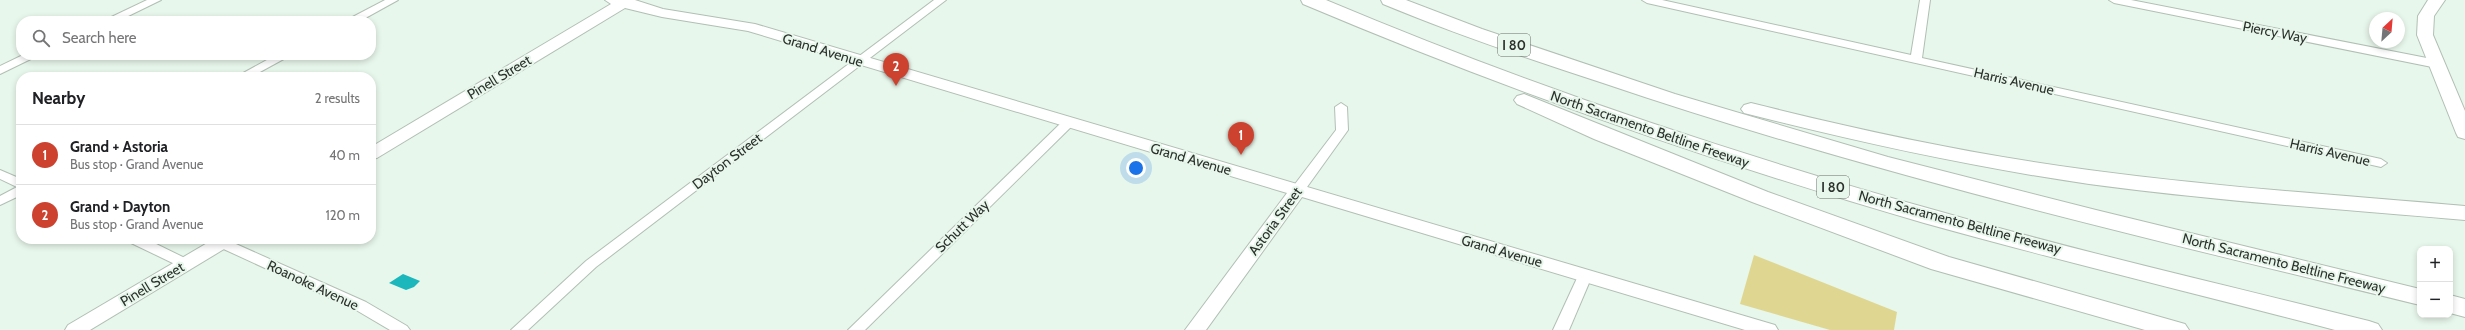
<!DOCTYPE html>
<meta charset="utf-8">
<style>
:root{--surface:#fff;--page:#f6f6f6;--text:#202124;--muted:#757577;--line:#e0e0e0;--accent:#cd412f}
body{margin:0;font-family:Cabin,sans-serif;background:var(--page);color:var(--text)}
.controls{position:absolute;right:12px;bottom:12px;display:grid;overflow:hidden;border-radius:8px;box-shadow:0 2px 6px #0003}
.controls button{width:36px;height:36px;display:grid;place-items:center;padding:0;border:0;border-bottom:1px solid var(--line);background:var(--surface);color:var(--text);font:20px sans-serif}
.compass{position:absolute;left:2369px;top:12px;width:36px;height:36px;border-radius:50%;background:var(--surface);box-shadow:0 2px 6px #0003;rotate:26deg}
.you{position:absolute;left:1136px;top:168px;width:14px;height:14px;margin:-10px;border:3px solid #fff;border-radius:50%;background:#1a73e8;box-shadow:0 0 0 6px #1a73e833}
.badge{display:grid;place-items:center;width:26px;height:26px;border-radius:50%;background:var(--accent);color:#fff;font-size:13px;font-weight:700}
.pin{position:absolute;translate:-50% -33px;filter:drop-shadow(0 1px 2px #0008)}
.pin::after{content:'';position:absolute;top:21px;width:14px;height:12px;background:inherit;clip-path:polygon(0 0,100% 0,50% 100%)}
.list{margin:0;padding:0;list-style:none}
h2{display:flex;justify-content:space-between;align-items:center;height:52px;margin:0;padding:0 16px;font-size:17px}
h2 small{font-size:13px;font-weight:400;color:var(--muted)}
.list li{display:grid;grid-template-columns:26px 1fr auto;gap:12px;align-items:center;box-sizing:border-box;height:60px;padding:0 16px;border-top:1px solid var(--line)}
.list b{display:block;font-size:15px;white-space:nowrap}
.list p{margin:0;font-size:13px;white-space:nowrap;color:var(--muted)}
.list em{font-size:13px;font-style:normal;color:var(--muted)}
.icon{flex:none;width:22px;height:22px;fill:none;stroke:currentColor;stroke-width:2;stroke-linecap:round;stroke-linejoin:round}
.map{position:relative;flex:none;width:2465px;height:330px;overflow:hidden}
.search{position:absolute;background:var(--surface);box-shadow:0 2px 6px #0003;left:16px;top:16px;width:360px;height:44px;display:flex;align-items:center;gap:10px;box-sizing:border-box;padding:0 14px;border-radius:16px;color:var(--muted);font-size:15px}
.panel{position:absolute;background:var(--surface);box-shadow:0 2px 6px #0003;left:16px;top:72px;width:360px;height:172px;border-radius:16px}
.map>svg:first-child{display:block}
.green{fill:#dfd791}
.water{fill:#1bb7bd}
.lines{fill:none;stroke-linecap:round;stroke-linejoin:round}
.minor-casing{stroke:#b1bfb4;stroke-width:2}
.tertiary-casing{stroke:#b1bfb4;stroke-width:2}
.secondary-casing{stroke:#b1bfb4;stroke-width:2}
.motorway-casing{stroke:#b1bfb4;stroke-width:2}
.minor{fill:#fff;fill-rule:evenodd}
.tertiary{fill:#fff;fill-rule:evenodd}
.secondary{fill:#fff;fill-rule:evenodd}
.motorway{fill:#fff;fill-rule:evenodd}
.labels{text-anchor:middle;stroke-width:4;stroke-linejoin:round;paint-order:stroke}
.shield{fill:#e8f7eb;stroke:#646c66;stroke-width:1}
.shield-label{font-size:13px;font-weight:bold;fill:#2c312d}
.street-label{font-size:14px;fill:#2c312d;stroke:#e8f7eb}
</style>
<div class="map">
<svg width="2465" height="330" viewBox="0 0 2465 330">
<rect width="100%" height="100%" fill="#e8f7eb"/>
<!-- green -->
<path class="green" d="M 1754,255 L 1897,312 L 1894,330 L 1830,330 L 1740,304 Z"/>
<!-- water -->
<path class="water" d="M 403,274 L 420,281 L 414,287 L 406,290 L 389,283 Z"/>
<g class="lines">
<defs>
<g id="minor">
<path d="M 147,0 L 161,0 L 118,21 L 103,21 Z"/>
<path d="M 385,0 L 398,0 L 360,21 L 345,21 Z"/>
<path d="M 934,0 L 946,0 L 596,267 L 528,330 L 511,330 L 586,261 Z"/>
<path d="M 1642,0 L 1662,0 L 1911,55 L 1920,0 L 1930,0 L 1922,58 L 2381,159 L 2387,163 L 2381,167 L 1647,3 Z"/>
<path d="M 2109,0 L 2131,0 L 2437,60 L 2443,64 L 2437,68 L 2114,3 Z"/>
<path d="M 23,55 L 39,55 L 0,74 L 0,66 Z"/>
<path d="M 276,55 L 291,55 L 251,77 L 236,77 Z"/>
<path d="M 1341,103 L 1347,107 L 1348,130 L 1302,194 L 1292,194 L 1290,191 L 1292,188 L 1336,130 L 1335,107 Z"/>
<path d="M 1068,119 L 1074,123 L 1072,126 L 865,330 L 848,330 L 1064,120 Z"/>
<path d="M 0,170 L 21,179 L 21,195 L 0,205 L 0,196 L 17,187 L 0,179 Z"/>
<path d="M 127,239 L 146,239 L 191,261 L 193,264 L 191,267 L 181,267 L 129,242 Z"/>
<path d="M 217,240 L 227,240 L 366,302 L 407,326 L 410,330 L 390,330 L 356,310 L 217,246 L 215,243 Z"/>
<path d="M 1585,271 L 1590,273 L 1592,276 L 1569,330 L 1553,330 L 1578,276 L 1580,273 Z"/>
</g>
<g id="tertiary">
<path d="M 605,0 L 635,0 L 663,9 L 755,24 L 1775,325 L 1778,330 L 1745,330 L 1302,197 L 1206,330 L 1185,330 L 1287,193 L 748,31 L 662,17 L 625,8 L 377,158 L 371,159 L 371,147 L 611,4 Z"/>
<path d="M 214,239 L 237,239 L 234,243 L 90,330 L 65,330 L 68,325 Z"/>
</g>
<path id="secondary" d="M 2428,0 L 2445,0 L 2434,16 L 2433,35 L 2465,111 L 2465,139 L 2458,137 L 2456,133 L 2417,35 L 2418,16 Z"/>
<g id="motorway">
<path d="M 1301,0 L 1326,0 C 1525,84 1730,153 1938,211 C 2081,252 2225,285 2369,321 L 2378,324 L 2382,330 L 2335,330 C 2198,294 2060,261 1924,223 C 1713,162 1506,90 1303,4 Z"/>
<path d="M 1381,0 L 1406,0 L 1482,29 L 1675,94 L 1888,157 L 2096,210 L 2420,289 L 2420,305 C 2146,238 1871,174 1603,83 C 1529,59 1455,34 1383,4 Z"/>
<path d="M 1524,94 L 1768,192 L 1949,257 L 2185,324 L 2189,330 L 2145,330 L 1931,269 L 1752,202 L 1594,139 L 1517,104 L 1514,100 L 1517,96 Z"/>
<path d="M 1751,103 C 1863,131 1975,155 2089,170 C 2214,187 2340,195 2465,206 L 2465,220 C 2340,209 2214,201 2089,184 C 1972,167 1858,142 1744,113 L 1741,109 L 1744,105 Z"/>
<path d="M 2450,295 L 2465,299 L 2465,317 L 2450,313 Z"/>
</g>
</defs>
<!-- minor casing -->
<use href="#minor" class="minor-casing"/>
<!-- tertiary casing -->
<use href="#tertiary" class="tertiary-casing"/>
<!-- secondary casing -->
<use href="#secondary" class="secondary-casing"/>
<!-- motorway casing -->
<use href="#motorway" class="motorway-casing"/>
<!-- minor -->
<use href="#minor" class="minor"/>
<!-- tertiary -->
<use href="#tertiary" class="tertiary"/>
<!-- secondary -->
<use href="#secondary" class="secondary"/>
<!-- motorway -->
<use href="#motorway" class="motorway"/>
</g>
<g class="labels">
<!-- shield labels -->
<g class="shield">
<rect x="1498" y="34" width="32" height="22" rx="3"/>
<rect x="1817" y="176" width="32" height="22" rx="3"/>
</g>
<g class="shield-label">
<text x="1514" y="50">I 80</text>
<text x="1833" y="192">I 80</text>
</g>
<!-- street labels -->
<g class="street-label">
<text transform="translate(2275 32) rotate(11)" y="5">Piercy Way</text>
<text transform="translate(823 50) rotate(17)" y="5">Grand Avenue</text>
<text transform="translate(499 77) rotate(-31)" y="5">Pinell Street</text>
<text transform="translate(2014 81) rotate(13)" y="5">Harris Avenue</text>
<text transform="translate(1650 129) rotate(19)" y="5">North Sacramento Beltline Freeway</text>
<text transform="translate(2330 152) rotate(13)" y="5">Harris Avenue</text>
<text transform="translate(1191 159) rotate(16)" y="5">Grand Avenue</text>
<text transform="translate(727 161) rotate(-37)" y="5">Dayton Street</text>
<text transform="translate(1275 221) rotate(-54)" y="5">Astoria Street</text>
<text transform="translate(1960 222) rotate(15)" y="5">North Sacramento Beltline Freeway</text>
<text transform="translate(962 226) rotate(-44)" y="5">Schutt Way</text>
<text transform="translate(1502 251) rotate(16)" y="5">Grand Avenue</text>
<text transform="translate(2284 263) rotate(14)" y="5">North Sacramento Beltline Freeway</text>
<text transform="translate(152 284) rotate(-31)" y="5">Pinell Street</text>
<text transform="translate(313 285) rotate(25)" y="5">Roanoke Avenue</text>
</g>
</g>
</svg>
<div class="controls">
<button>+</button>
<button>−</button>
</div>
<svg class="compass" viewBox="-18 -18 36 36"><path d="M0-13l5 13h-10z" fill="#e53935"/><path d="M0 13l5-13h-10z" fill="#757577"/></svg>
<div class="you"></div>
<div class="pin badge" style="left:1241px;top:155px">1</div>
<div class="pin badge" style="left:896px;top:86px">2</div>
<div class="search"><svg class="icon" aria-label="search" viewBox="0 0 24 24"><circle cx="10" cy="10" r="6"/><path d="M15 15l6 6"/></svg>Search here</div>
<section class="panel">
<h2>Nearby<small>2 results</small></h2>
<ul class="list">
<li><span class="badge">1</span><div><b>Grand + Astoria</b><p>Bus stop · Grand Avenue</p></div><em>40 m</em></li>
<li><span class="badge">2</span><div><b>Grand + Dayton</b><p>Bus stop · Grand Avenue</p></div><em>120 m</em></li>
</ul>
</section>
</div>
